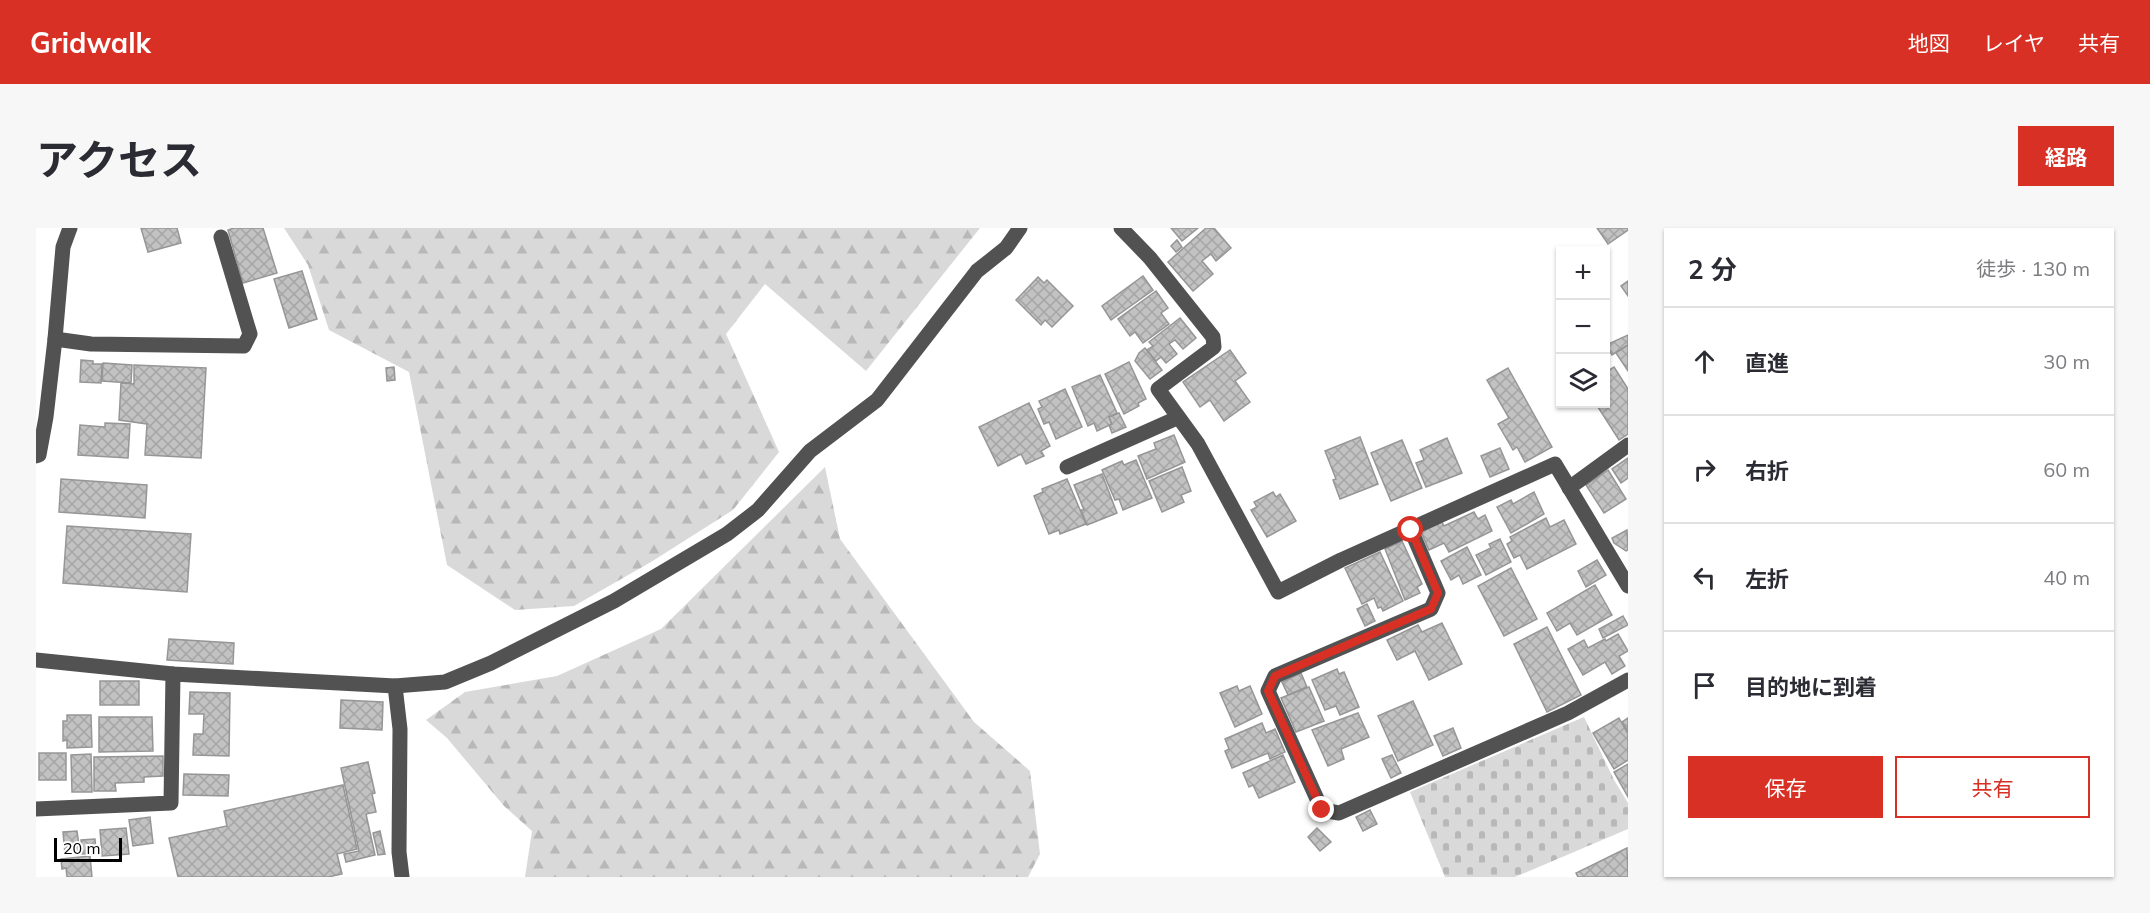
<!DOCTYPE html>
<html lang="ja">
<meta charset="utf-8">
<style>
:root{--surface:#fff;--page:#f7f7f7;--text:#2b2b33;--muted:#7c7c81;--line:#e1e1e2;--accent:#d93025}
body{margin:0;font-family:Mulish,"Noto Sans JP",sans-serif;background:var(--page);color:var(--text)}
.controls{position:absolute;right:18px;top:18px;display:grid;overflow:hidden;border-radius:0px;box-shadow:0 2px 4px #0004}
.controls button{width:54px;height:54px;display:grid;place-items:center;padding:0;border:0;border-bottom:2px solid var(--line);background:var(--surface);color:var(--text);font:30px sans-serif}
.scale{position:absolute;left:18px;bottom:15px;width:68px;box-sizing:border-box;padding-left:6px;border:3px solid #000;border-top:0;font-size:16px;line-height:21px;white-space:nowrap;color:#000;-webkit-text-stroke:4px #fff;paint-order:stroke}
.stop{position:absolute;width:18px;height:18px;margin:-14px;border:4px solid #d93025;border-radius:50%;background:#fff}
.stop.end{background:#d93025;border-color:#fff;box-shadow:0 2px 6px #0008}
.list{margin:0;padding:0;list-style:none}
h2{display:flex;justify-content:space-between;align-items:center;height:78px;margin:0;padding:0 24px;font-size:26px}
h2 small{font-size:20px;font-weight:400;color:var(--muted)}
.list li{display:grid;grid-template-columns:39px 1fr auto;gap:18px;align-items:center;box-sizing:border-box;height:108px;padding:0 24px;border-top:2px solid var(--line)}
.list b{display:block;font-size:22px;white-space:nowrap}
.list em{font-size:20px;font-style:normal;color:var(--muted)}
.actions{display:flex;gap:12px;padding:18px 24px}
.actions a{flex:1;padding:14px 0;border:2px solid var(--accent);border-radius:0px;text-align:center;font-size:21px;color:var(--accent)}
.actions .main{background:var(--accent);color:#fff}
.icon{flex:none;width:33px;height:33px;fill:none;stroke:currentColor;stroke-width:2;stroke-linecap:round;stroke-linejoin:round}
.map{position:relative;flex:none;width:1592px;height:649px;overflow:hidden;border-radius:0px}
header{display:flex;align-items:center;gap:36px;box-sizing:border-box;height:84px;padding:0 30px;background:var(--accent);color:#fff}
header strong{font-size:28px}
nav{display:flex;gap:33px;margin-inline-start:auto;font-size:21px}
.intro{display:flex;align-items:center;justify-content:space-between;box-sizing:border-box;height:144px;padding:0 36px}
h1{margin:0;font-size:42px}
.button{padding:15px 27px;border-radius:0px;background:var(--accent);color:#fff;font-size:21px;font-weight:700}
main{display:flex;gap:36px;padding:0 36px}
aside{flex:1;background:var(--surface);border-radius:0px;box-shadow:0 2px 4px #0004}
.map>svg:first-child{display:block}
.forest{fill:url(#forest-firs)}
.cemetery{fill:url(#cemetery-stones)}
.building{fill:url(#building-cross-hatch);stroke:#969696;stroke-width:1.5}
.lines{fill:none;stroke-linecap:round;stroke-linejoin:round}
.minor{stroke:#525252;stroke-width:15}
.route{stroke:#d93025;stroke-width:8}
</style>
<header>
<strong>Gridwalk</strong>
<nav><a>地図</a><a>レイヤ</a><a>共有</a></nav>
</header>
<div class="intro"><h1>アクセス</h1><a class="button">経路</a></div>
<main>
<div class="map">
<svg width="1592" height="649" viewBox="0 0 1592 649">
<defs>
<pattern id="forest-firs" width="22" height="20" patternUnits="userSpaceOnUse" patternTransform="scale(1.5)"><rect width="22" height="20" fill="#d9d9d9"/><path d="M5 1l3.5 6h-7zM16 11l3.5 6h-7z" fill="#b8b8b8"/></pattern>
<pattern id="cemetery-stones" width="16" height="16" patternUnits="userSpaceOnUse" patternTransform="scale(1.5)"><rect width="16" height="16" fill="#d9d9d9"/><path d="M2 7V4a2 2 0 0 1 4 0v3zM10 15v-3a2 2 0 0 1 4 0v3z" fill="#b8b8b8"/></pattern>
<pattern id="building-cross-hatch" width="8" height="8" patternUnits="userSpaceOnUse" patternTransform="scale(1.5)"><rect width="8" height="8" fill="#c2c2c2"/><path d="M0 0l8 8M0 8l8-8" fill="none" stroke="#a5a5a5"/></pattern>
</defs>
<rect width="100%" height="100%" fill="#fff"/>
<!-- forest -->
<g class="forest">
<path d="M 248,0 L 944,0 L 830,143 L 729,56 L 690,106 L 743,224 L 697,282 L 615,334 L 538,378 L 479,382 L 411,337 L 373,144 L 293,102 L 272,37 Z"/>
<path d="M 789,239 L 804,311 L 938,494 L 994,543 L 1004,626 L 992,649 L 489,649 L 496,603 L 468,578 L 411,510 L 390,492 L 429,464 L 521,448 L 625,401 Z"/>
</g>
<!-- cemetery -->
<path class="cemetery" d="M 1548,489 L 1578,552 L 1592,575 L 1592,601 L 1479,649 L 1409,649 L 1374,564 Z"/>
<!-- building -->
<g class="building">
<path d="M 105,0 L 141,0 L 145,15 L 112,24 Z"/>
<path d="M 198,0 L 227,0 L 241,45 L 207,55 L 192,2 Z"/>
<path d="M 1135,0 L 1162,0 L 1146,13 Z"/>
<path d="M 1170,0 L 1178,0 L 1195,20 L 1180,33 L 1175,26 L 1166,33 L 1177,46 L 1157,63 L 1132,34 Z"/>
<path d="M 1561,0 L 1592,0 L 1592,2 L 1572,16 Z"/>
<path d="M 1141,12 L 1146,19 L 1140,24 L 1135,18 Z"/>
<path d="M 266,43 L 281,91 L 253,100 L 238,51 Z"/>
<path d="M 1107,48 L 1117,62 L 1075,92 L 1066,78 Z"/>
<path d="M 1002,49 L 1008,55 L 1011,52 L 1037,78 L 1016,99 L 1009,92 L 1005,97 L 980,72 Z"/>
<path d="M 1592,53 L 1592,68 L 1585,58 Z"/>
<path d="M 1120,63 L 1132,80 L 1125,85 L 1133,96 L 1107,115 L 1099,104 L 1094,108 L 1082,91 Z"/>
<path d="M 1144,90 L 1160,110 L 1147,121 L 1139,112 L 1133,116 L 1141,126 L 1130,135 L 1125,129 L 1120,133 L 1111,122 L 1117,118 L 1113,114 Z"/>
<path d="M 1592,107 L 1592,117 L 1576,127 L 1570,117 Z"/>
<path d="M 1592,117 L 1592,143 L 1580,125 Z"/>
<path d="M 1109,120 L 1126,142 L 1114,151 L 1099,133 L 1103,125 Z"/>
<path d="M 1194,122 L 1210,145 L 1199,153 L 1214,174 L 1188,193 L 1174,172 L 1164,179 L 1147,154 Z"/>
<path d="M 45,132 L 57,133 L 57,136 L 66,136 L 65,155 L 44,154 Z"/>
<path d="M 1093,134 L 1110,171 L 1102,175 L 1103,178 L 1088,186 L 1069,146 Z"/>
<path d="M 67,135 L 96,137 L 95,155 L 66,153 Z"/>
<path d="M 98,137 L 170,140 L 165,230 L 109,227 L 111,196 L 83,192 L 85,155 L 98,156 Z"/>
<path d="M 358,139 L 359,152 L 351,153 L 350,140 Z"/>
<path d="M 1578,139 L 1592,161 L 1592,206 L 1583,212 L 1560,176 L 1570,176 L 1570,144 Z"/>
<path d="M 1472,140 L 1516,219 L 1489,234 L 1481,219 L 1477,222 L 1462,196 L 1473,190 L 1451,152 Z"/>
<path d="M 1064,147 L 1081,185 L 1073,189 L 1076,196 L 1061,203 L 1058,195 L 1052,198 L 1036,159 Z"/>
<path d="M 1029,161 L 1046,199 L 1020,211 L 1013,194 L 1008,196 L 1002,181 L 1006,179 L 1003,173 Z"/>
<path d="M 993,175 L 1014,218 L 1005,223 L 1008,228 L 990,236 L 985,226 L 962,238 L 943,199 Z"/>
<path d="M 1083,185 L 1090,199 L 1076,205 L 1073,197 L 1076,196 L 1073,189 Z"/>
<path d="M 69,195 L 94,196 L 92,230 L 42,227 L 44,197 L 69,199 Z"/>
<path d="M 1138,207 L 1149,234 L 1111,251 L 1102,228 L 1120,221 L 1118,215 Z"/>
<path d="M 1324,209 L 1342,256 L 1304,271 L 1297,252 L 1300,251 L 1289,223 Z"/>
<path d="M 1411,210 L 1426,245 L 1390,259 L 1380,235 L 1388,232 L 1384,222 Z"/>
<path d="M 1366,212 L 1386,260 L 1355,273 L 1335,225 Z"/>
<path d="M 1464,220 L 1473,241 L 1454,249 L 1445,228 Z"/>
<path d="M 1592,230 L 1592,250 L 1585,255 L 1576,241 Z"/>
<path d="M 1100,232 L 1116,270 L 1087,282 L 1083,271 L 1079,272 L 1066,242 L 1086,233 L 1088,237 Z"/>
<path d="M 1146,239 L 1155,263 L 1145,267 L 1148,274 L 1126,284 L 1113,253 Z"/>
<path d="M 1572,242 L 1590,271 L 1568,285 L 1550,257 Z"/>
<path d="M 1066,246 L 1081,285 L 1051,297 L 1045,282 L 1048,282 L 1038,257 Z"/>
<path d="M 25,251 L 111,257 L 109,290 L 23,284 Z"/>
<path d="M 1031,251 L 1050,296 L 1024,306 L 1023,302 L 1013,306 L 998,268 L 1007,264 L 1006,261 Z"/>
<path d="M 1237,264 L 1240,269 L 1244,266 L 1260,293 L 1231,309 L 1215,282 L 1221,279 L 1218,274 Z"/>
<path d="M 1498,264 L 1508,286 L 1475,305 L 1461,279 L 1475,272 L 1477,276 Z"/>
<path d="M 1438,284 L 1442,291 L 1449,287 L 1456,303 L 1413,324 L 1408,315 L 1393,322 L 1385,304 L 1406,294 L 1408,298 Z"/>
<path d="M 1510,290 L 1514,299 L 1528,292 L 1540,316 L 1491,341 L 1484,327 L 1478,330 L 1471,316 L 1476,313 L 1474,309 Z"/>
<path d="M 31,298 L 155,306 L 151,364 L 27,355 Z"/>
<path d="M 1591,302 L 1592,322 L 1590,323 L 1578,315 L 1576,310 Z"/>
<path d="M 1464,311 L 1475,334 L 1450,347 L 1440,327 L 1455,320 L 1453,316 Z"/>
<path d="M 1366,313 L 1386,356 L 1381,359 L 1384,365 L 1369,372 L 1349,321 Z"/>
<path d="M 1431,319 L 1445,347 L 1427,356 L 1423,347 L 1415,352 L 1405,333 Z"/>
<path d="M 1344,324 L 1367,373 L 1347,383 L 1345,379 L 1342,380 L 1338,370 L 1326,376 L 1309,340 Z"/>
<path d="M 1561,332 L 1570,347 L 1550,359 L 1542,343 Z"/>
<path d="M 1475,340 L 1501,391 L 1468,408 L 1442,358 Z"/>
<path d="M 1559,357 L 1576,387 L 1541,407 L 1534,395 L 1521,403 L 1511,385 Z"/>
<path d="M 1331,376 L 1339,393 L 1329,398 L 1321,381 Z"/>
<path d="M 1587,388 L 1592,397 L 1567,410 L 1563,401 Z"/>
<path d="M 1406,395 L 1426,436 L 1393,452 L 1379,423 L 1361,432 L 1351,412 L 1382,397 L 1386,404 Z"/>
<path d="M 1511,399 L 1545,467 L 1511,484 L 1478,416 Z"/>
<path d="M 1582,406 L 1592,423 L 1583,428 L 1589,438 L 1576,446 L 1569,434 L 1547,447 L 1532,421 L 1548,412 L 1552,420 L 1569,411 L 1570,413 Z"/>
<path d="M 133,411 L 198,415 L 197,436 L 131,432 Z"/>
<path d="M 1301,441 L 1303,446 L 1308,444 L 1323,479 L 1304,487 L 1300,478 L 1289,482 L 1276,452 Z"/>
<path d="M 1265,445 L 1271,459 L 1252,467 L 1246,454 Z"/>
<rect x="64" y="453" width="39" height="24"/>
<path d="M 1201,458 L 1203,463 L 1214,458 L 1226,486 L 1199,499 L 1184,465 Z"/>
<path d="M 1273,459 L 1288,493 L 1260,504 L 1245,470 Z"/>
<path d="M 154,464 L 194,465 L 193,528 L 157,527 L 158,506 L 167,506 L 168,486 L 153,486 Z"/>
<path d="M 305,472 L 347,474 L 346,502 L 304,500 Z"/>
<path d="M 1377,473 L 1397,517 L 1362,533 L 1342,488 Z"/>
<path d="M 1322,485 L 1333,509 L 1305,521 L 1308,531 L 1292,538 L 1276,502 Z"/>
<path d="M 31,487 L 55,487 L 56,519 L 31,520 L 31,512 L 27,513 L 27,493 L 31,493 Z"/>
<path d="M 63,489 L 116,489 L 117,523 L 63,524 Z"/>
<path d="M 1583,490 L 1592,506 L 1592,532 L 1578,541 L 1557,505 Z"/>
<path d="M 1592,490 L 1592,504 L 1586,494 Z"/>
<path d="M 1226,495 L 1230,505 L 1239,501 L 1249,524 L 1234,531 L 1232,525 L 1196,540 L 1189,523 L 1193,521 L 1189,511 Z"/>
<path d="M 1417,500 L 1425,520 L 1407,528 L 1398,508 Z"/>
<rect x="3" y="525" width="27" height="27"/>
<path d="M 55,526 L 56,564 L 36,564 L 35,527 Z"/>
<path d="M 1247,527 L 1259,554 L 1223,570 L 1217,557 L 1213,559 L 1207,545 Z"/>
<path d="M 1356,527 L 1365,545 L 1355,550 L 1346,531 Z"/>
<path d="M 127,528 L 127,548 L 108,549 L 108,554 L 79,555 L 80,563 L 58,563 L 58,529 Z"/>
<path d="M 332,534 L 339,565 L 336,566 L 340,584 L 330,586 L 339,627 L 310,634 L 308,626 L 323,623 L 305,540 Z"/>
<path d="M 1592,536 L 1592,569 L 1578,544 Z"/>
<path d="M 148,546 L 193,547 L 192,568 L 147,567 Z"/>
<path d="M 307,557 L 321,621 L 301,626 L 306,646 L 292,649 L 142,649 L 133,610 L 191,598 L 188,583 Z"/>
<path d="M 1334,582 L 1341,596 L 1327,603 L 1320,589 Z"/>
<path d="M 114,589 L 117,615 L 97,618 L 93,592 Z"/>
<path d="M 90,600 L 93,626 L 66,628 L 64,602 Z"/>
<path d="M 1281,600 L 1295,614 L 1284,623 L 1272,609 Z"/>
<path d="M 41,603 L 44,625 L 29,626 L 27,604 Z"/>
<path d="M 344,603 L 349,626 L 342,627 L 337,605 Z"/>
<path d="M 59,611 L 60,625 L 46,626 L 45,612 Z"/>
<path d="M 1591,620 L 1592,649 L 1542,649 L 1540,645 Z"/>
<path d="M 54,628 L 56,649 L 31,649 L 30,640 L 26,641 L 25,631 Z"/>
</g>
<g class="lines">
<!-- minor -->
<g class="minor">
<path d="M 1085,0 L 1114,30 L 1177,109 L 1178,119 L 1122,161 L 1162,216 L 1242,364 L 1305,332 L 1519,236 L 1592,358"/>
<path d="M 19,111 L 55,116 L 208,118 L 214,106 L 185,9"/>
<path d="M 0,228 L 3,227 L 10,189 L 19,111 L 27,19 L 34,0"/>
<path d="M 1031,239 L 1141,190"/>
<path d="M 1533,260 L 1592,217"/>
<path d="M 1375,302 L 1402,365 L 1395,381 L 1239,448 L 1232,463 L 1286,582 L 1303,585 L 1532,485 L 1592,452"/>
<path d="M 0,432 L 137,446 L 359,458 L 409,454 L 455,435 L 578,373 L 691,306 L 722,282 L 774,223 L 841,172 L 941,43 L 970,20 L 984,0"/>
<path d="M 359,458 L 364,501 L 363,624 L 366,649"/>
<path d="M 0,581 L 135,575 L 137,446"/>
</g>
</g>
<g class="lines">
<!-- route -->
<path class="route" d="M 1286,582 L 1232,463 L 1239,448 L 1395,381 L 1402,365 L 1375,302"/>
</g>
</svg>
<div class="controls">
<button>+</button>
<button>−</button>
<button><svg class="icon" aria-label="layers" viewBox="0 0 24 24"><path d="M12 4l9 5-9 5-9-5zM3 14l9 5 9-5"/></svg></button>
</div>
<div class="scale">20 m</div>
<div class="stop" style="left:1375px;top:302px"></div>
<div class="stop end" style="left:1286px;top:582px"></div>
</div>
<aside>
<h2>2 分<small>徒歩 · 130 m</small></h2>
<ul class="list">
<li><svg class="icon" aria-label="ahead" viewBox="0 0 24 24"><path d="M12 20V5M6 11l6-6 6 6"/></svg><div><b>直進</b></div><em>30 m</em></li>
<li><svg class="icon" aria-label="right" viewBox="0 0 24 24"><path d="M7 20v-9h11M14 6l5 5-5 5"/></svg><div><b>右折</b></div><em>60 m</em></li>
<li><svg class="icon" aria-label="left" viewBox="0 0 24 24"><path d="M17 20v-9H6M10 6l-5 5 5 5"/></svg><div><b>左折</b></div><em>40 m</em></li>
<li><svg class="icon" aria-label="arrive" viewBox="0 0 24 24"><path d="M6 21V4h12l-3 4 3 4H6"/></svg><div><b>目的地に到着</b></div></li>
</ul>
<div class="actions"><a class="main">保存</a><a>共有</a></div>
</aside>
</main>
